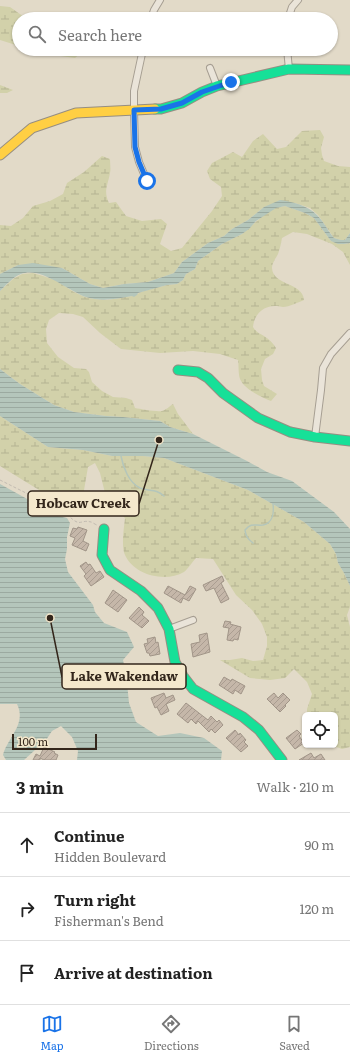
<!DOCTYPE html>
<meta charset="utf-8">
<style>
:root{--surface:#fff;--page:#f2f2f2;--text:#222;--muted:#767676;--line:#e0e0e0;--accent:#1a73e8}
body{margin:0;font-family:Literata,serif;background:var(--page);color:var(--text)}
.controls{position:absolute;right:12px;bottom:12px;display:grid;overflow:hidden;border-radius:6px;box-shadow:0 1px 3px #0004}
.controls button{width:36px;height:36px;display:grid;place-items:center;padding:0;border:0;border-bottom:1px solid var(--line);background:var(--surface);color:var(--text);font:20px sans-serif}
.scale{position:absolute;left:12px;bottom:10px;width:85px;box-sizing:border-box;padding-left:4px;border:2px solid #33261b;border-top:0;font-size:11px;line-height:14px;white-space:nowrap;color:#33261b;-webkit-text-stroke:3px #f4e8cc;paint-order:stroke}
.stop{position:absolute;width:12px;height:12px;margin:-9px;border:3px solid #1a73e8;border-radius:50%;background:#fff}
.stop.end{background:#1a73e8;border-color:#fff;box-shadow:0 1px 4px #0008}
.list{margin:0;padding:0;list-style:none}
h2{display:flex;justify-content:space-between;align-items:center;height:52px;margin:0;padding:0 16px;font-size:17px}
h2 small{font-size:13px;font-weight:400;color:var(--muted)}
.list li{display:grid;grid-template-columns:26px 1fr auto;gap:12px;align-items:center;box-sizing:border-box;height:64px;padding:0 16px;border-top:1px solid var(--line)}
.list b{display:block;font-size:15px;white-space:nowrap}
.list p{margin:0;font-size:13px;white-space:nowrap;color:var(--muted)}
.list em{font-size:13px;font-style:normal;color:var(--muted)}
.icon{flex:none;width:22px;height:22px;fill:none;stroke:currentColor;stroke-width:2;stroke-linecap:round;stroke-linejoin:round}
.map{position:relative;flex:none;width:350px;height:760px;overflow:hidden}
.search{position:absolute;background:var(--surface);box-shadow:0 1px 3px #0004;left:12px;right:12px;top:12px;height:44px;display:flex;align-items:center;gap:10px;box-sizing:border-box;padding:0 14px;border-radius:22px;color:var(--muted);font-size:15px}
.sheet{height:244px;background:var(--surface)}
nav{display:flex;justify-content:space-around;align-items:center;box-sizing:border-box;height:56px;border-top:1px solid var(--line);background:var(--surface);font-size:11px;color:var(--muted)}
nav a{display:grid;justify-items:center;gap:2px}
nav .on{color:var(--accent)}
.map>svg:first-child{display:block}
.wetland{fill:url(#wetland-marsh)}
.water{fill:url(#water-rules)}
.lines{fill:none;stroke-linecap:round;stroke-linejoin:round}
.stream{stroke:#b4c6bb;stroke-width:1.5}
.building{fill:url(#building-hatch);stroke:#a19588}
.street-casing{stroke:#a69e92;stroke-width:8}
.fast-casing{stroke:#968e82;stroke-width:11}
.slow-casing{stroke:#968e82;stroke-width:11}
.path{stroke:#c2bbb1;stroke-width:1;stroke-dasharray:3 2;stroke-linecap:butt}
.street{stroke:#eae4d9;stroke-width:6}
.fast{stroke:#16e098;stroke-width:9}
.slow{stroke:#ffcf43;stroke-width:9}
.route{stroke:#1a73e8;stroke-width:5}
.leader{fill:none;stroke:#33261b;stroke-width:1.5}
.callout-dot{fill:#33261b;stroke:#f4e8cc;stroke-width:1.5}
.callout{fill:#f4e8cc;stroke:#33261b;stroke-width:1.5}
.callout-label{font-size:13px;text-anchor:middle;font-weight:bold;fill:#33261b}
</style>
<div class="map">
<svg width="350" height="760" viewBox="0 0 350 760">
<defs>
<pattern id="wetland-marsh" width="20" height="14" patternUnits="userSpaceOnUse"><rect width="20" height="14" fill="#d2d1aa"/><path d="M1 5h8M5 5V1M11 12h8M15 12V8" fill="none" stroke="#b5b392"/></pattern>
<pattern id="water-rules" width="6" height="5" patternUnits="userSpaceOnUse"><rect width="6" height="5" fill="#b4c6bb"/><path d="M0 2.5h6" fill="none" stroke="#9baaa0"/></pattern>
<pattern id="building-hatch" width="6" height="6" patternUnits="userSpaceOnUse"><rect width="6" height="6" fill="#c5b7a9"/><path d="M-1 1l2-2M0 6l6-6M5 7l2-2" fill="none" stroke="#aa9d91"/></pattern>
</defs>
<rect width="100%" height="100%" fill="#e2dac8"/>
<!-- wetland -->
<g class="wetland">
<path d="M 0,6 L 10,7 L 27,19 L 19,19 L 19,46 L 0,40 Z"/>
<path d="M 27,49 L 81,49 L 81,53 L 75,58 L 39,53 Z"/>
<path d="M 0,85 L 13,90 L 7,93 L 0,93 Z"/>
<path d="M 320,130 L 324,137 L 321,148 L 322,155 L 324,161 L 338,166 L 350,167 L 350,233 L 345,240 L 341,240 L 334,238 L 318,215 L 310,208 L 295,203 L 264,207 L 248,220 L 232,229 L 224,236 L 208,243 L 182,262 L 174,273 L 148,282 L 124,284 L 103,288 L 90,284 L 62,268 L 18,265 L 0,274 L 0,225 L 11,226 L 23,218 L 33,206 L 50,201 L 63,194 L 67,183 L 84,172 L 102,156 L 110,159 C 110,164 111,169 110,173 C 108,185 103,191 109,203 L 116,202 L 126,216 L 142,221 L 161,219 L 167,224 L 160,244 L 171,251 L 182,248 L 212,211 L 222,196 L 221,187 L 210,179 L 207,171 L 212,163 L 233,152 L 242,157 L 253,141 L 263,134 L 277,149 L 286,147 L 302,131 Z"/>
<path d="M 285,206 L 305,213 L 314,218 L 331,241 L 344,244 L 350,243 L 350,265 L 343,252 L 332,244 L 307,234 L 293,232 L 282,238 C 281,243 280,249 278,254 C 276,258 272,263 272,268 C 273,286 303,282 304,300 C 299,302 289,307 283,307 C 281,307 279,306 277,306 C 263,305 254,315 253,327 C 256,332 259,333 264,336 C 269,339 273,343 276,348 L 273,354 L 265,359 L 261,369 L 262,380 L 264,386 L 277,394 L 271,401 C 261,397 244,389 240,379 C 238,373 239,366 238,360 L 220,354 L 193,351 L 160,353 L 121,349 L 100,333 L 83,317 L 73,314 L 59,313 L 49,320 L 46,329 L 47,343 L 58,357 L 74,368 L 86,369 L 89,372 L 92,382 L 102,391 L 113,397 L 126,398 L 132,400 L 135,408 C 141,409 156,412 162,411 C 166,410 170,406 173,404 L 178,414 L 193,434 L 170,427 L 160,421 L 123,417 L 106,416 L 74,412 L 54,405 L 20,384 L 0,369 L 0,291 L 13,279 L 22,274 L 33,273 L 43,276 L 55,280 L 74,292 L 85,297 L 94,299 L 107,300 L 132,296 L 144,291 L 167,285 L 177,284 L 183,280 L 186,274 L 195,269 L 198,261 L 222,244 L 242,234 L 266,213 L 275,208 Z"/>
<path d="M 0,416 L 48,447 L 83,450 L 112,456 L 143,456 L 164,458 L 248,490 L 304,522 L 330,544 L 336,554 L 338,563 L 344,573 L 350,586 L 350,607 L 347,615 L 350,627 L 350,747 L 342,749 L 331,745 L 335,745 L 335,715 L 307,715 L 307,709 L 312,694 L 307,682 L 294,669 L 285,678 L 270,680 L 250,678 L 220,660 L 230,660 L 242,658 L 253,661 L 263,660 L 267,646 L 267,637 L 262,624 L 252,610 L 236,595 L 213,559 L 196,558 C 192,562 188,569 184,572 C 165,583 134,575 125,555 C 121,547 124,528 125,518 L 113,507 L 106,497 L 100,473 L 95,463 L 88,467 L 83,496 L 75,506 L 65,506 L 0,466 Z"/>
</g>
<!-- water -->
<g class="water">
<path d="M 280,200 C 293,202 307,205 317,215 C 324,222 328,231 334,238 L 341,240 L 345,240 L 350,233 L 350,243 L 344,244 L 338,244 L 331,241 L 314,218 L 305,213 L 285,206 L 276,208 L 256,221 L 249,229 L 242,234 L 222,244 L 198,261 L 195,269 L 186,274 L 183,280 L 177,284 L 167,285 L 138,293 L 137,295 L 134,297 L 132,296 C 117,299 101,302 86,297 C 68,291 41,266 21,274 C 13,277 6,285 0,291 L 0,274 L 18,265 L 33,263 L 62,268 L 90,284 L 103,288 L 124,284 L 148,282 L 174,273 L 182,262 L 208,243 L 224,236 L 232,229 L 248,220 L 264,207 Z"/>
<path d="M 0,369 L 20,384 L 54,405 L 74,412 L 106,416 L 123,417 L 160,421 L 170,427 L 193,434 L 247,461 L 267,472 L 292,481 L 334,512 L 350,529 L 350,586 L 344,573 L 338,563 L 336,554 L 330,544 L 304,522 L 248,490 L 164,458 L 143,456 L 112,456 L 83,450 L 48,447 L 0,416 Z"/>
<path d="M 0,484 L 58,516 L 67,518 L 70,523 L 67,537 L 67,549 L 65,559 L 68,572 L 93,605 L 95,612 L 104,623 L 127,632 L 134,647 L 123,660 L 126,673 L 129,703 L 136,722 L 158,736 L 180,733 L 204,738 L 222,751 L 221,760 L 77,760 L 78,751 L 72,737 L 61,726 L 52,731 L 46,740 L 24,760 L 6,760 L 3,755 C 7,738 27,724 17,704 L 0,704 Z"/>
</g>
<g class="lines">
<!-- stream -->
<g class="stream">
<path d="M 121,456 C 123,467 129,483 140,488 C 150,492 155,488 164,496"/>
<path d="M 253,543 C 248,539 246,537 245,530 C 252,522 255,526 263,525 C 273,523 274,512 273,504"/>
</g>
</g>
<!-- building -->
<g class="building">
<path d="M 78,527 L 87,530 L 83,541 L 89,544 L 86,551 L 72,545 L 75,538 L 70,536 L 73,528 L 77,529 Z"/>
<path d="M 86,562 L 88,565 L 90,564 L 96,573 L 100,571 L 104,577 L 91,586 L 84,576 L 86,574 L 80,566 Z"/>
<path d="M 222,576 L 224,581 L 221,583 L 229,599 L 221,603 L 214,588 L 206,591 L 203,585 Z"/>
<path d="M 168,586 L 185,595 L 190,586 L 196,589 L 189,601 L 183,598 L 181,603 L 164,593 Z"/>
<path d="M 113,590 L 127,600 L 118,612 L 105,603 Z"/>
<path d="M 139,607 L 144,612 L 142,615 L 149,621 L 142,628 L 129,618 Z"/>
<path d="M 225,621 L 231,622 L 230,624 L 241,627 L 238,640 L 234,639 L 233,641 L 227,640 L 229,628 L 223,627 Z"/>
<path d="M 207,633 L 210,652 L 193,657 L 191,644 L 200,642 L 199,635 Z"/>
<path d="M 155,637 L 156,643 L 158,642 L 160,654 L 150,656 L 149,653 L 147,653 L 144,644 L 148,643 L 147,639 Z"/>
<path d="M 224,677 L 231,681 L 232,679 L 245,686 L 241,694 L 235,690 L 233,694 L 219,685 Z"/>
<path d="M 164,693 L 166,698 L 173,695 L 175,700 L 166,704 L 169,711 L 161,715 L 157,707 L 155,708 L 151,698 Z"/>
<path d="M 274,693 L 278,698 L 283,693 L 290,700 L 285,705 L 286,706 L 280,712 L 267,699 Z"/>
<path d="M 186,703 L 208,720 L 211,716 L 217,722 L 219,720 L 223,725 L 215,733 L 211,729 L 209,732 L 198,721 L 196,724 L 191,719 L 188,723 L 177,714 Z"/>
<path d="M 235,730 L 239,735 L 240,733 L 246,740 L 244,742 L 248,746 L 241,752 L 226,738 Z"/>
<path d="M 297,730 L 301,734 L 299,736 L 304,743 L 295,749 L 286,738 Z"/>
<path d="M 44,747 L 55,752 L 54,753 L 58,755 L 56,760 L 44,760 L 40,758 L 40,760 L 33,760 L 36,754 L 40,756 Z"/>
<path d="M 311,753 L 314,758 L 321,754 L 325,760 L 299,760 Z"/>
</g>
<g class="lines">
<defs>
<g id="street">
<path d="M 151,19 L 154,10 L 160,0"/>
<path d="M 288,19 L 292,7 L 298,0"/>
<path d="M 143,49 L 134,91 L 134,110 L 135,147 L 139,162 L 147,181"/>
<path d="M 287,49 L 289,69"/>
<path d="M 210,68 L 217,86"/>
<path d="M 315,437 L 321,390 L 323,368 L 331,354 L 350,333"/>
<path d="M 169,629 L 193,620"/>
</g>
<g id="fast">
<path d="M 155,109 L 161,109 L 182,103 L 202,92 L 217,86 L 289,69 L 350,70"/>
<path d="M 178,370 L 198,372 L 208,378 L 223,393 L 258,418 L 290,432 L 315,437 L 350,441"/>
<path d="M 104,529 L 102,555 L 110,570 L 141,591 L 158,608 L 169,629 L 175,662 L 183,676 L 193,689 L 243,717 L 259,730 L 282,760"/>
</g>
<path id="slow" d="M 0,155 L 32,128 L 76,113 L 155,109"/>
</defs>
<!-- street casing -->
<use href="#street" class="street-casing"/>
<!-- fast casing -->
<use href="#fast" class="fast-casing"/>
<!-- slow casing -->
<use href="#slow" class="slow-casing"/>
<!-- path -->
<path class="path" d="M 0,480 L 26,493 L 69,516 C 81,528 80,519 91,522 C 92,522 96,525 97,525"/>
<!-- street -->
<use href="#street" class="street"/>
<!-- fast -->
<use href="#fast" class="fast"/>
<!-- slow -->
<use href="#slow" class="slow"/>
</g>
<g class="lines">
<!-- route -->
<path class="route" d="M 147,181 L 139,162 L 135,147 L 134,110 L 161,109 L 182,103 L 202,92 L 231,82"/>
</g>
<!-- callouts -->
<path class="leader" d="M159 440L139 504M50 618L62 677"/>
<g class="callout-dot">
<circle cx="159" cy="440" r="4"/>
<circle cx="50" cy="618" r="4"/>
</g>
<g class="callout">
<rect x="28" y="491" width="111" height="25" rx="4"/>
<rect x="62" y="664" width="124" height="25" rx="4"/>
</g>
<g class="callout-label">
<text x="83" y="508">Hobcaw Creek</text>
<text x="124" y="681">Lake Wakendaw</text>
</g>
</svg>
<div class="controls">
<button><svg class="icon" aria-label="locate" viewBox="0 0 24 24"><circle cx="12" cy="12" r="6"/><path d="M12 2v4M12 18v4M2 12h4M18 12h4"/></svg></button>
</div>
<div class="scale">100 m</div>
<div class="stop" style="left:147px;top:181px"></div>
<div class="stop end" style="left:231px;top:82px"></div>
<div class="search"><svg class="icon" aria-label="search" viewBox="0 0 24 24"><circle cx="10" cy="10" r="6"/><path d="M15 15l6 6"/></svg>Search here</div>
</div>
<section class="sheet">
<h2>3 min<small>Walk · 210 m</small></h2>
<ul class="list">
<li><svg class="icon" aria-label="ahead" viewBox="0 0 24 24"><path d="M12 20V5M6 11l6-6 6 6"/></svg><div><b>Continue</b><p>Hidden Boulevard</p></div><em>90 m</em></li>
<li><svg class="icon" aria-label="right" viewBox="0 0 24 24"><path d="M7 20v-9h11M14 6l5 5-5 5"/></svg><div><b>Turn right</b><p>Fisherman's Bend</p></div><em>120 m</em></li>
<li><svg class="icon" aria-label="arrive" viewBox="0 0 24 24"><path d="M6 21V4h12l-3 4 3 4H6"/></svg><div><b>Arrive at destination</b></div></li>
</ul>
</section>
<nav>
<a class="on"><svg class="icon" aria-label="map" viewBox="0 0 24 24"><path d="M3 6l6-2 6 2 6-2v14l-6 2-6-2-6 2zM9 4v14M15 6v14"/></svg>Map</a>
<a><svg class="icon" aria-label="directions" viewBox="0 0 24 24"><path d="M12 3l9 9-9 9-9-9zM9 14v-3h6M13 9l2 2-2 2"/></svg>Directions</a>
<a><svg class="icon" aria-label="saved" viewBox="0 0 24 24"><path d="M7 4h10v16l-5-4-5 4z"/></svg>Saved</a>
</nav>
